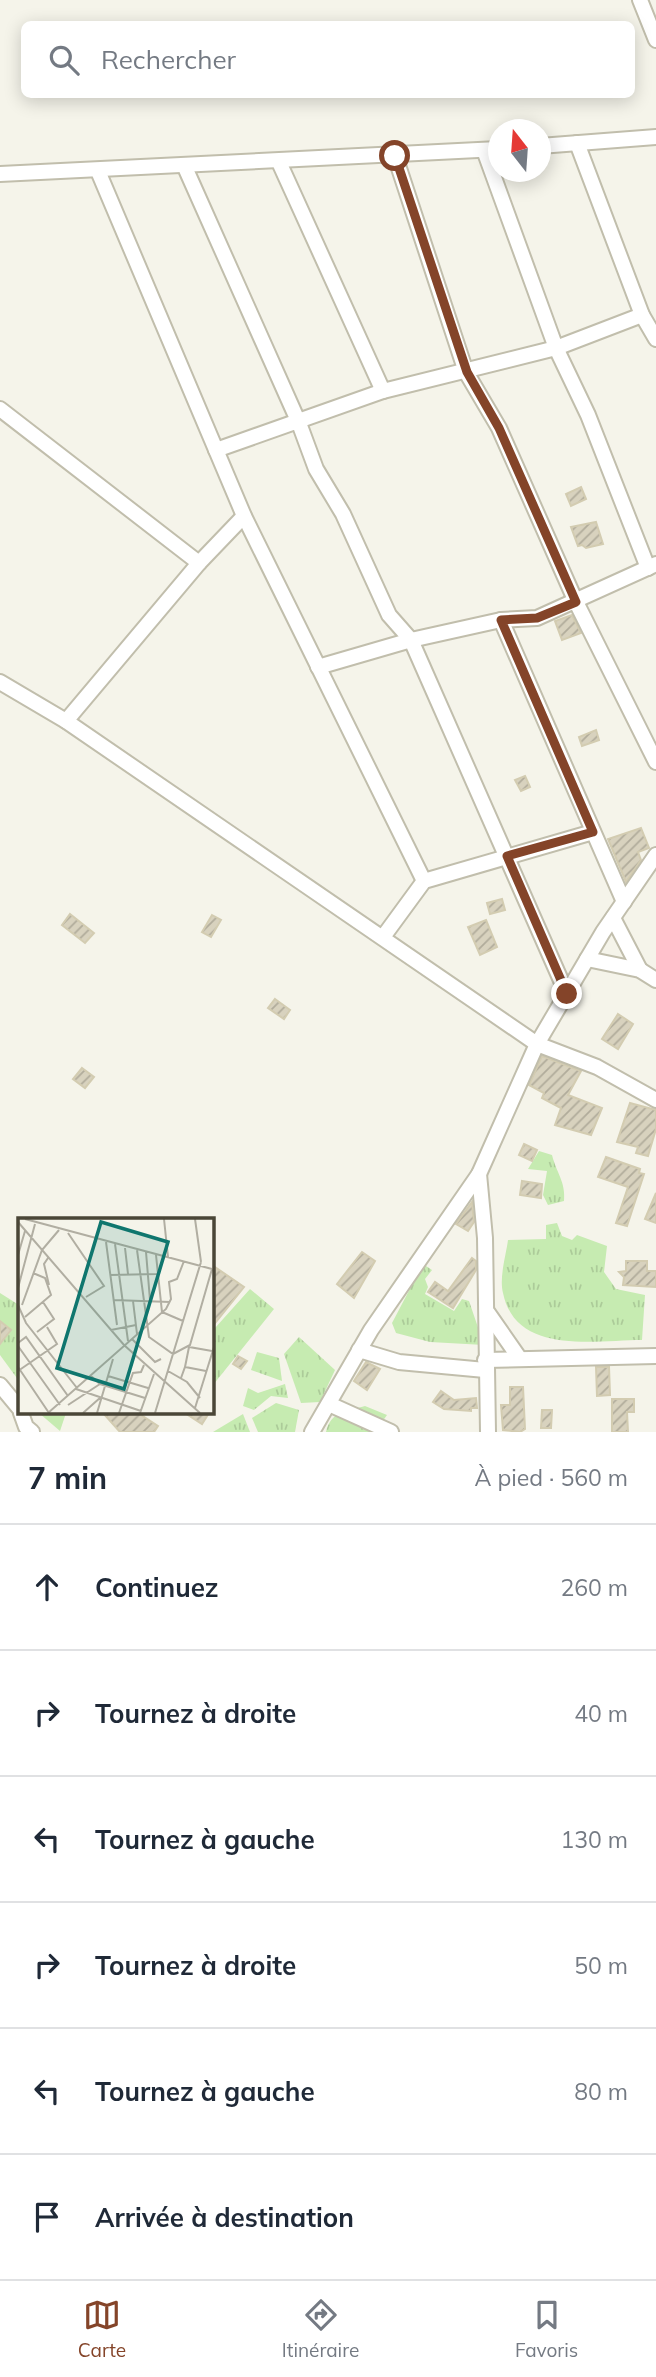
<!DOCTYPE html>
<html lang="fr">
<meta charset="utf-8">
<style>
:root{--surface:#fff;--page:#f6f6f7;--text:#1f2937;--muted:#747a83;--line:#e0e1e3;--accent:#844429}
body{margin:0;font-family:Mulish,sans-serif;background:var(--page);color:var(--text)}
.compass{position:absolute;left:488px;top:119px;width:63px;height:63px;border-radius:50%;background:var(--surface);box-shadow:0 4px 18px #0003;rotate:343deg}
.stop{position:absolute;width:21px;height:21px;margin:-16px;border:5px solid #844429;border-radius:50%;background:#fff}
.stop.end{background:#844429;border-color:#fff;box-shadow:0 2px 7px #0008}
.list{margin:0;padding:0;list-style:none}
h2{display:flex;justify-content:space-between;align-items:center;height:91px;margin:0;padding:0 28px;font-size:30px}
h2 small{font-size:23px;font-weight:400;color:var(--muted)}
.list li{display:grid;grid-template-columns:46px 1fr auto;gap:21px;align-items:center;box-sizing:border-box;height:126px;padding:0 28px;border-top:2px solid var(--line)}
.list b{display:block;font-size:26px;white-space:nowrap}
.list em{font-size:23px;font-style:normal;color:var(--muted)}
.icon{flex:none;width:38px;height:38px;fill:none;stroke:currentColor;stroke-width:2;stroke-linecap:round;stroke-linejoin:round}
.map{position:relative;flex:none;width:656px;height:1432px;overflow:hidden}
.search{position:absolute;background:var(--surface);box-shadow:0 4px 18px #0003;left:21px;right:21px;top:21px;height:77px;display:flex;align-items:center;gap:18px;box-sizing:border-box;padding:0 24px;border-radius:10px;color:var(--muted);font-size:26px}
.sheet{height:847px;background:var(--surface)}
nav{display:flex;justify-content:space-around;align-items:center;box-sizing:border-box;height:98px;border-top:2px solid var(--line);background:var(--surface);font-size:19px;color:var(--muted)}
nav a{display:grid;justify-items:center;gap:4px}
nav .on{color:var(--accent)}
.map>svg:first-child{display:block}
.grass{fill:url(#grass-tufts)}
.building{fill:url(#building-hatch);stroke:#d3ccb1;stroke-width:2}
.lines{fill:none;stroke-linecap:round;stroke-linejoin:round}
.minor-casing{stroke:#c1beac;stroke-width:18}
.minor{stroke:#fff;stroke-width:14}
.route{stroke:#844429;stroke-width:9}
.inset-road{fill:none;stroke:#b1aea2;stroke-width:2}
.view{fill:#0f766e;fill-opacity:0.15;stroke:#0f766e;stroke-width:3.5}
.inset-edge{fill:none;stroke:#4a4637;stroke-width:3.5}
</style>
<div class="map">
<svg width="656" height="1432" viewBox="0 0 656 1432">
<defs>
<pattern id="grass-tufts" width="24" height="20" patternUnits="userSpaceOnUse" patternTransform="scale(1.75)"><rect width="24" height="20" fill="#c6ebb1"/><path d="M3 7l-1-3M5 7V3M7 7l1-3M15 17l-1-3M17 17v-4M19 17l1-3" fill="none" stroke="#accb99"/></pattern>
<pattern id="building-hatch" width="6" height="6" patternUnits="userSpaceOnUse" patternTransform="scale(1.75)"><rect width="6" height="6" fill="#d8d2be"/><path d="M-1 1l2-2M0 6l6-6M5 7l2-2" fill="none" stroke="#b1ac9b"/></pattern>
</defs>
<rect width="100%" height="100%" fill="#f5f4ea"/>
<!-- grass -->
<g class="grass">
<path d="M 539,1151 L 552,1155 C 556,1172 566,1182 564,1201 L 548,1205 L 543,1195 L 547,1171 L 528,1169 Z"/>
<path d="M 557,1223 L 562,1236 L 572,1240 L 577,1235 L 607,1246 L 604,1272 L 616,1289 L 645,1295 L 642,1340 C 595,1340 516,1356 503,1293 C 499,1278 506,1255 508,1240 L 546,1239 L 546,1225 Z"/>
<path d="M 423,1264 L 432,1270 L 425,1279 L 428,1287 L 425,1294 L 454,1311 L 462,1299 L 469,1301 L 484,1345 L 430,1342 L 396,1333 L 392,1323 Z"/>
<path d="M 250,1289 L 274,1309 L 213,1385 L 212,1326 L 215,1328 Z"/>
<path d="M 0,1293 L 19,1305 L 19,1381 L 0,1355 Z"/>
<path d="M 299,1337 L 335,1370 L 320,1402 L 301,1403 L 284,1354 Z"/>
<path d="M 257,1352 L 279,1358 L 282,1381 L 251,1370 Z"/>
<path d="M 285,1384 L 288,1398 L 271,1396 L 254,1410 L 243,1406 L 248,1388 L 258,1393 Z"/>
<path d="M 276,1403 L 299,1410 L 295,1432 L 258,1432 L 252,1418 Z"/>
<path d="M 365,1406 L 387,1415 L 375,1432 L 326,1432 C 331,1411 346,1411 365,1406 Z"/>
<path d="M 39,1413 L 66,1413 L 60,1431 Z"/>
<path d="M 243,1414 L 250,1432 L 213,1432 Z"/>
</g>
<!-- building -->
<g class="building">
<path d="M 581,487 L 586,499 L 571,506 L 566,494 Z"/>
<path d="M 596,522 L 603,544 L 586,548 L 582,545 L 578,546 L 571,527 Z"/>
<path d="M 572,615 L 581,633 L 562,640 L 555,621 Z"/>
<path d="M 596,730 L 599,740 L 582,746 L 579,737 Z"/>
<path d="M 525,776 L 530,787 L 521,791 L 515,780 Z"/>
<path d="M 641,828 L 649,848 L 638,852 L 641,860 L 626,882 L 608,839 Z"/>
<path d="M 502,899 L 505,910 L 490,914 L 487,903 Z"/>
<path d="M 70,914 L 94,933 L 85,943 L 62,925 Z"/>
<path d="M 212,915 L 221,920 L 211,937 L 202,932 Z"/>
<path d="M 486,920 L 497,947 L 480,955 L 468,927 Z"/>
<path d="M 275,999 L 290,1010 L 284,1019 L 268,1008 Z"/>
<path d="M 618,1014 L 633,1024 L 618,1049 L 602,1039 Z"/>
<path d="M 542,1056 L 581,1071 L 568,1095 L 602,1108 L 591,1135 L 555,1125 L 561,1108 L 542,1098 L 544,1093 L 529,1085 Z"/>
<path d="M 82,1068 L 94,1077 L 85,1088 L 73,1079 Z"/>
<path d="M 630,1103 L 656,1110 L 656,1129 L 648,1156 L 636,1153 L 638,1147 L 617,1142 Z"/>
<path d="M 524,1144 L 537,1150 L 532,1161 L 519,1155 Z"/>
<path d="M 606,1157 L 640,1169 L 639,1173 L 644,1174 L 627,1226 L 616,1223 L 628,1187 L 598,1177 Z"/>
<path d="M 522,1181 L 542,1184 L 541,1198 L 520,1195 Z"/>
<path d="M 656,1193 L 656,1223 L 645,1219 Z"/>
<path d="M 472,1202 L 474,1222 L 468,1231 L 456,1224 Z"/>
<path d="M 362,1252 L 375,1261 L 354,1298 L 337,1284 Z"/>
<path d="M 472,1258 L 476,1261 L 476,1270 L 453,1308 L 428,1292 L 435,1282 L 448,1291 Z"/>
<path d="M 626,1261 L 647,1261 L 647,1271 L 656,1271 L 656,1287 L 623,1285 L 624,1277 L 619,1272 L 626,1271 Z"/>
<path d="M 212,1265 L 244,1287 L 212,1327 Z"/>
<path d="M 0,1321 L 11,1330 L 0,1344 Z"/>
<path d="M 238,1356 L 247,1361 L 241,1369 L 233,1364 Z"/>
<path d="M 366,1362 L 380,1369 L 367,1390 L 354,1381 Z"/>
<path d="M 596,1367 L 609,1367 L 610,1395 L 597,1396 Z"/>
<path d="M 510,1387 L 523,1387 L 525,1429 L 520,1432 L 503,1430 L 501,1405 L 510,1405 Z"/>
<path d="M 441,1391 L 454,1400 L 476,1398 L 477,1408 L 471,1408 L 471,1411 L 444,1409 L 433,1402 Z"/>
<path d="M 612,1399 L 634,1399 L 634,1412 L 627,1412 L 628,1432 L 612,1432 Z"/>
<path d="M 542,1410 L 552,1410 L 551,1428 L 541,1428 Z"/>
<path d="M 103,1413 L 138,1413 L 158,1426 L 154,1432 L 120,1432 Z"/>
<path d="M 185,1413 L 209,1413 L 202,1424 Z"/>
</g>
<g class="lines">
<defs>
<g id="minor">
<path d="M 640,0 L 656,40"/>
<path d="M 577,143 L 642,315 L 656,339"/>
<path d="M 540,146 L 656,137"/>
<path d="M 484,150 L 556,348 L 588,415 L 648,568"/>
<path d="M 395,156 L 466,372 L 499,428 L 576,602 L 656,762"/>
<path d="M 279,162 L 383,391"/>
<path d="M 184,165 L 299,423 L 316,469 L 343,514 L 389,615 L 411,640 L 567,994"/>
<path d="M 98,171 L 244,516 L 424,881"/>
<path d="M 0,174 L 498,149"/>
<path d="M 0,409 L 199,563 L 66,721"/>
<path d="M 216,450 L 383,391 L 556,348 L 642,315"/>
<path d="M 199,563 L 244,516"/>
<path d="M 501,620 L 624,902"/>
<path d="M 318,667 L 411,640 L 501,620 L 537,618 L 656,564"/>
<path d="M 0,682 L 66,721 L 537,1044 L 597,1067 L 656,1100"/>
<path d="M 613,918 L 640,970"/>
<path d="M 383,937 L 424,881 L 593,832"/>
<path d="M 587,959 L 640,970 L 656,980"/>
<path d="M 479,1174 L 485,1238 L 488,1432"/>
<path d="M 488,1313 L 520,1359"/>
<path d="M 359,1350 L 399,1362 L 485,1370"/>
<path d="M 485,1360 L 656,1356"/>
<path d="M 0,1385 L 19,1408"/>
<path d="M 329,1404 L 391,1432"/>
<path d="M 21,1413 L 26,1427 L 32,1432"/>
<path d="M 312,1432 L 371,1330 L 479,1174 L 537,1044 L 603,932 L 656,855"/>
</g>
</defs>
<!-- minor casing -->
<use href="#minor" class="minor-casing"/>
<!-- minor -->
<use href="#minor" class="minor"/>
</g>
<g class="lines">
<!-- route -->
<path class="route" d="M 395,156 L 467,372 L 499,428 L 576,602 L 537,618 L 501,620 L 593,832 L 507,856 L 567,994"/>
</g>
<!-- overview -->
<g transform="translate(18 1218)">
<rect width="196" height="196" fill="#f5f4ea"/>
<path class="inset-road" d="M 7,1 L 194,51M 146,1 L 150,39M 177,1 L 183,44M 0,4 L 106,127 L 182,195M 50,15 L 86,68 L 68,79M 88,24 L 99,107M 97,26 L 110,123M 107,30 L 110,56M 119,32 L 131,119 L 155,136 L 172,127 L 194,51M 128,34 L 132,82M 0,37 L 7,13M 138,37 L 144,94 L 165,103M 30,40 L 26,46 L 31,67M 92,57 L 139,56M 0,70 L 17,6M 95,82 L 152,84M 115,83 L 119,116M 0,87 L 8,105 L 59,170M 4,87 L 24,32 L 41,12M 7,99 L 33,77 L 27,60 L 15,55M 93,112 L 118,107M 19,114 L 36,101 L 25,84M 114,121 L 137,144 L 143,141M 0,125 L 8,119 L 50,178M 0,128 L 42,187M 0,149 L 31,195M 167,149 L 171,129 L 194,133M 0,153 L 39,126 L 29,109M 150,153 L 169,164 L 182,180M 73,158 L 82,166 L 127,180M 90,158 L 130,170M 163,160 L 167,149 L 188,153M 58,171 L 123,193M 50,187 L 82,166M 177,190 L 196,129M 30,195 L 148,91 L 153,81 L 151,64 L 159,61 L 166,43M 65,195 L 83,179M 79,195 L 95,141M 101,195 L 115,155 L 123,154 L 126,147M 122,195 L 136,156M 137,195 L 183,44"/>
<path class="view" d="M 83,4 L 150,24 L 106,171 L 39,150 Z"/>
<rect width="196" height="196" class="inset-edge"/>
</g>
</svg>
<svg class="compass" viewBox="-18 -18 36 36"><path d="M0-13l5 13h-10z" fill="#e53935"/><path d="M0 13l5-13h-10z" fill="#747a83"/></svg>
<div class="stop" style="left:395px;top:156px"></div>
<div class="stop end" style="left:567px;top:994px"></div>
<div class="search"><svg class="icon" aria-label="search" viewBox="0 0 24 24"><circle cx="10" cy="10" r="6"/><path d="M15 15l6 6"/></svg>Rechercher</div>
</div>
<section class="sheet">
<h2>7 min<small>À pied · 560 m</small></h2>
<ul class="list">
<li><svg class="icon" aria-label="ahead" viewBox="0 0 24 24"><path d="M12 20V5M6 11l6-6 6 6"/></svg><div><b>Continuez</b></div><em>260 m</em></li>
<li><svg class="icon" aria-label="right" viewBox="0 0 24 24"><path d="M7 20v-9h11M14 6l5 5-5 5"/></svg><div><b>Tournez à droite</b></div><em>40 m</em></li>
<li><svg class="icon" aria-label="left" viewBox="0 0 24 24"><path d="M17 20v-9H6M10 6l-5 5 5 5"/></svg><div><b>Tournez à gauche</b></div><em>130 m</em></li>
<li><svg class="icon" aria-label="right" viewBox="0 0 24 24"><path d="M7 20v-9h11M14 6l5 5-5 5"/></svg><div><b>Tournez à droite</b></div><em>50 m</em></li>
<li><svg class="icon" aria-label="left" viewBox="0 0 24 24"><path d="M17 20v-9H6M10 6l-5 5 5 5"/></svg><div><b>Tournez à gauche</b></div><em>80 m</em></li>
<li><svg class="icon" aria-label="arrive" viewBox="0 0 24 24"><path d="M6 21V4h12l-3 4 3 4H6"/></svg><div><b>Arrivée à destination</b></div></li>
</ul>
</section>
<nav>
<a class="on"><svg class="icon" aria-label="map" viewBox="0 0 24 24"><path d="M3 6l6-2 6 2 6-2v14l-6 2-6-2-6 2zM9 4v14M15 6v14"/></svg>Carte</a>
<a><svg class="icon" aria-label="directions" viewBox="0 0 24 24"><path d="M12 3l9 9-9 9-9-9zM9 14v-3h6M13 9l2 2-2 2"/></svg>Itinéraire</a>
<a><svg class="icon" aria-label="saved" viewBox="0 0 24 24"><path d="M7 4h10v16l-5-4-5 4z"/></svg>Favoris</a>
</nav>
